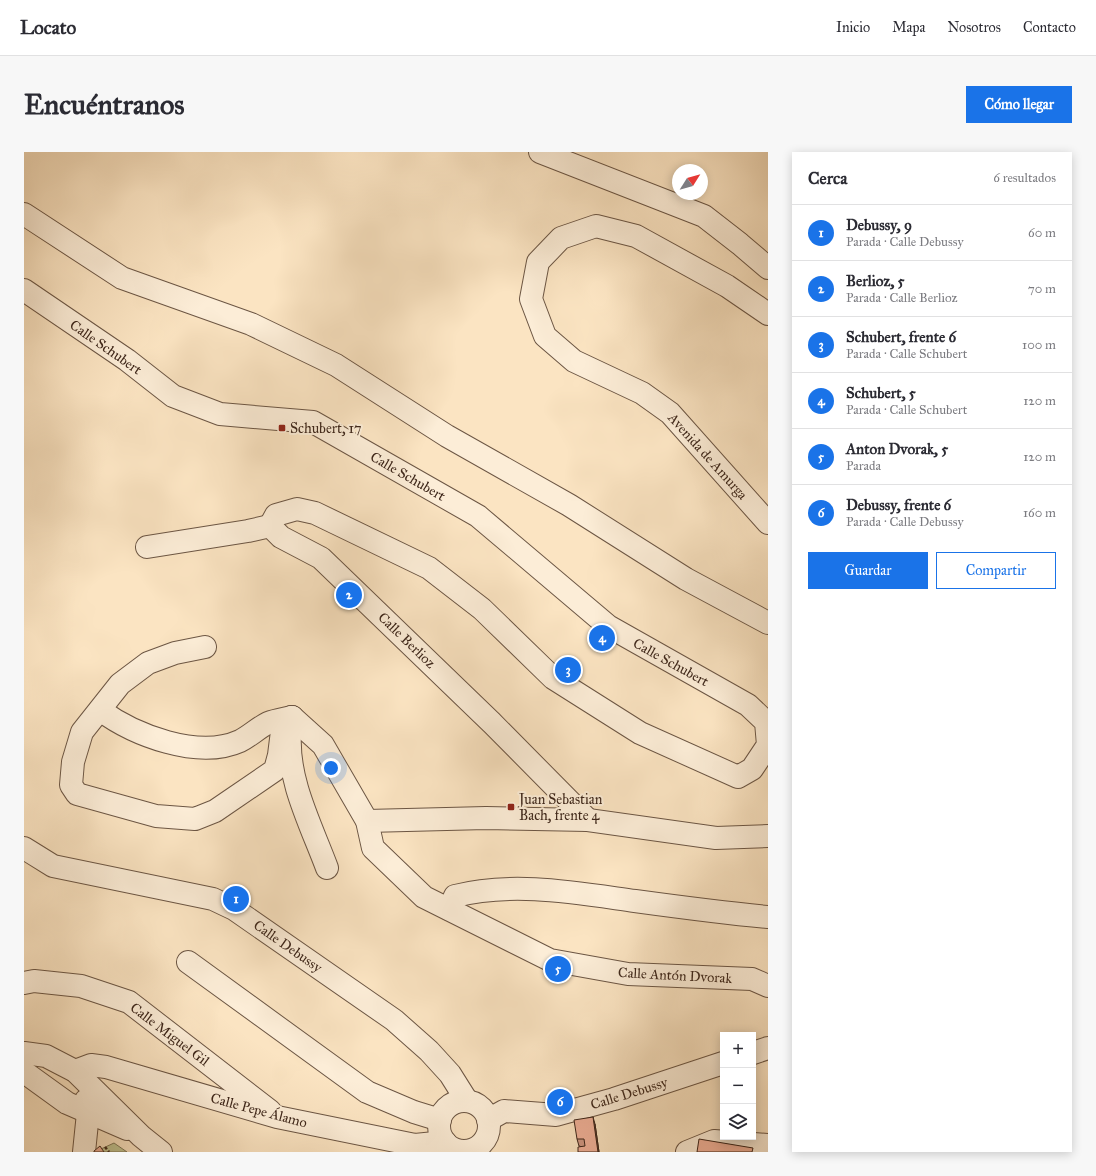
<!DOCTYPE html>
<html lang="es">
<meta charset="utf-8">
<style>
:root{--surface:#fff;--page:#f7f7f7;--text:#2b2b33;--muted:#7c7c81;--line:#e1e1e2;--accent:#1a73e8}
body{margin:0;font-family:"IM FELL Great Primer",serif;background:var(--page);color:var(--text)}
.controls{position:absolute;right:12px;bottom:12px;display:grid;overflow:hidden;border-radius:0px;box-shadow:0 2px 10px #0003}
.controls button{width:36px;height:36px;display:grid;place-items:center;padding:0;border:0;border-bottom:1px solid var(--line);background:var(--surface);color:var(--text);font:20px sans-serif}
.compass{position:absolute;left:648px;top:12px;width:36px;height:36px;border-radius:50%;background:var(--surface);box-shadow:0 2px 10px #0003;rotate:53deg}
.you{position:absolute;left:307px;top:616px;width:14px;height:14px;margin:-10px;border:3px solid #fff;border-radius:50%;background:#1a73e8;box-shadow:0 0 0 6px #1a73e833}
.badge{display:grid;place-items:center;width:26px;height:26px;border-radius:50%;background:var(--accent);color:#fff;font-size:13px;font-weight:700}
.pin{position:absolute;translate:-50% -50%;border:2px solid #fff;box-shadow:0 1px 4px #0006}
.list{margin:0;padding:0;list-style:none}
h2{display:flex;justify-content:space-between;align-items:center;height:52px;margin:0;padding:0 16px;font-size:17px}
h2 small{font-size:13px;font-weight:400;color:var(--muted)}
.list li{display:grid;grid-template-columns:26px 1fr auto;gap:12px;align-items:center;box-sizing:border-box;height:56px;padding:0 16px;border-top:1px solid var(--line)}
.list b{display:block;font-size:15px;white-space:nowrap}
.list p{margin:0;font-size:13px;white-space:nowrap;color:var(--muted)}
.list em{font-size:13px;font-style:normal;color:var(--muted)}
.actions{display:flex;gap:8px;padding:12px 16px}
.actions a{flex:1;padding:9px 0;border:1px solid var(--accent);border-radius:0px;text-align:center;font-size:14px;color:var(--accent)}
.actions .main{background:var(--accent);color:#fff}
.icon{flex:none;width:22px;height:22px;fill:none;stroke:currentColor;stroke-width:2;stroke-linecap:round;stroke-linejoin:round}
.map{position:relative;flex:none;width:744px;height:1000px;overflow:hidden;border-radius:0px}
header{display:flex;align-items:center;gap:24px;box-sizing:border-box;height:56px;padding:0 20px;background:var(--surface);border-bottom:1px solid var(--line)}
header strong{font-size:19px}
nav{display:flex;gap:22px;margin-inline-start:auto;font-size:14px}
.intro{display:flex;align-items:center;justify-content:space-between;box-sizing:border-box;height:96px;padding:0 24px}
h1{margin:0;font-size:28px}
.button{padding:10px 18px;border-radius:0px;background:var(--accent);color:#fff;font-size:14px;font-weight:700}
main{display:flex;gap:24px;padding:0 24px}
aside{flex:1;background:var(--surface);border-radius:0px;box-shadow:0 2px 10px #0003}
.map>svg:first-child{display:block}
.green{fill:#c0c492;stroke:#7e7556}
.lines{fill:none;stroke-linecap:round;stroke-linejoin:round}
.minor-casing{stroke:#6c5644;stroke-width:24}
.path{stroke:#3d261a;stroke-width:2.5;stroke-dasharray:3 2;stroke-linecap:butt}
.minor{stroke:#fcedd7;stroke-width:22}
.wall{fill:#ce9783;stroke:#3d261a}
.shaded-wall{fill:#a77b6a;stroke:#3d261a}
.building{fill:#efb098;stroke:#3d261a}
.poi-dot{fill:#8f2418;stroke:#fcedd7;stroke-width:1.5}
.labels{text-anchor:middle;stroke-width:4;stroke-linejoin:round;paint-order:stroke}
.street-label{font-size:14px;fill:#3d261a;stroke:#fcedd7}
.poi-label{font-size:14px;fill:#3d261a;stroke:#fcedd7;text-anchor:start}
</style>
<header>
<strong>Locato</strong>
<nav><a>Inicio</a><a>Mapa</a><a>Nosotros</a><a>Contacto</a></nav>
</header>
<div class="intro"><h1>Encuéntranos</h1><a class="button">Cómo llegar</a></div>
<main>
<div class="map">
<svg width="744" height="1000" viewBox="0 0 744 1000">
<rect width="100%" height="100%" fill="#fbe4c2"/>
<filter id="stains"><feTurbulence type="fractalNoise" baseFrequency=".005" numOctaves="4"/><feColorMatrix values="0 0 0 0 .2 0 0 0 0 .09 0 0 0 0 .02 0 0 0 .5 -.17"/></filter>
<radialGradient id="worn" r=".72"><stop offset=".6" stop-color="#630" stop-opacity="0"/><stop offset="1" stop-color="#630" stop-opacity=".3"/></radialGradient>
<!-- green -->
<path class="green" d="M 90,991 L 103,1000 L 79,1000 L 77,997 Z"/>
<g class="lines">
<defs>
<g id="minor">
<path d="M 516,0 L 680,64 L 716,92 L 744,116"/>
<path d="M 0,62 L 98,126 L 227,172 L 312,213 L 423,284 L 545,353 L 662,427 L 744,471"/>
<path d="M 0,138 L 103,208 L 149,244 L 196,262 L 289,270 L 454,364 L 584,474 L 724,553 L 742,570 L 744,593 L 728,617 L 714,625 L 616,581 L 529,526 L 458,457 L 405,416 L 291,361 L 273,357 L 252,363 L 246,374"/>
<path d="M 744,162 L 703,134 L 612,84 L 572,74 L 537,86 L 514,110 L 507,147 L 521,184 L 550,209 L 618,241 L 646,261 L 744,371"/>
<path d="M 246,374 L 257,385 L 297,406 L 468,571 L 564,668"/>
<path d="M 123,395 L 224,379 L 246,374"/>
<path d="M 181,495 L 151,501 L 124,511 L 96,532 L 58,580 L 49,610 L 47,633 L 53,642 L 132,664 L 171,667 L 191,659 L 251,618 L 255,603 L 258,579 L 268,565"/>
<path d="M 76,558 C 110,583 174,608 216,589 C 226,584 234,576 244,571 C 252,568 260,567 268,565"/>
<path d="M 268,565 L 299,593 L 343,669 L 349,696 L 400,745 L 526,808 L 604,822 L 728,827 L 744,834"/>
<path d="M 266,582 C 263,628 287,673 303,716"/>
<path d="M 343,669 L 462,666 L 564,668 L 692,686 L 744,684"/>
<path d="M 0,696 L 29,714 L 189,747 L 210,757 L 370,868 L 405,899 L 426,922 L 443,949"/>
<path d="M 425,757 L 431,744 C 489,729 553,741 611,749 C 655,755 700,761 744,765"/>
<path d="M 164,810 L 343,940 L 390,960 L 416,968"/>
<path d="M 0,831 L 10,829 L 57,834 L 105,850 L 246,959"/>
<path d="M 0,901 L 22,904 L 51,919 L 117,984 L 137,1000"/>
<path d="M 729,901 L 744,896"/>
<path d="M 51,919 L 67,913 L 82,915 L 253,965 L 391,993 L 421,990"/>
<path d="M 0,920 L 43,951 L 103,977"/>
<circle cx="440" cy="974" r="25"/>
<path d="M 464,968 L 480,959 L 532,963 L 590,947 L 699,911"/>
<path d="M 60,1000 L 64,961 L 62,948"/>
<path d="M 663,1000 L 690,989 L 744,993"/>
</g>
</defs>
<!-- minor casing -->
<use href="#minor" class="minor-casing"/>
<!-- path -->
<path class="path" d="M 81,995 L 85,1000"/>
<!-- minor -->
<use href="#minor" class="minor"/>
</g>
<!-- wall -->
<path class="wall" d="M 571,972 L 575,1000 L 555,994 L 553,987 Z"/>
<!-- shaded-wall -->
<path class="shaded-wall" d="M 569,965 L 571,972 L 575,1000 L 574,1000 Z"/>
<!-- building -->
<g class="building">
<path d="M 569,965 L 574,1000 L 554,1000 L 554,995 L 561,994 L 560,987 L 553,987 L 550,968 Z"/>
<path d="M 675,987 L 729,996 L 728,1000 L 673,1000 Z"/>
<path d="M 76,994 L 80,1000 L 70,1000 L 70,999 Z"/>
</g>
<!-- markers -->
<g class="poi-dot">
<rect x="254" y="272" width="8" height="8" rx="2"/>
<rect x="483" y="651" width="8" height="8" rx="2"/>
</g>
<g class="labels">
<!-- street labels -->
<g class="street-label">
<text transform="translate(82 195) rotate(35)" y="5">Calle Schubert</text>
<text transform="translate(684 304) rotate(48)" y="5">Avenida de Amurga</text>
<text transform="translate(384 324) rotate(30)" y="5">Calle Schubert</text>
<text transform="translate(383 488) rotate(44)" y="5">Calle Berlioz</text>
<text transform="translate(647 510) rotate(29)" y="5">Calle Schubert</text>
<text transform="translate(264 794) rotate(35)" y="5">Calle Debussy</text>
<text transform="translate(651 823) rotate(3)" y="5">Calle Antón Dvorak</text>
<text transform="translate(146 882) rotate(37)" y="5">Calle Miguel Gil</text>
<text transform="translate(605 941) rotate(-17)" y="5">Calle Debussy</text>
<text transform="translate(235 958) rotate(15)" y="5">Calle Pepe Álamo</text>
</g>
<!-- poi labels -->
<g class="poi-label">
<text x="266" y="281">Schubert, 17</text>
<text x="495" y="652">Juan Sebastian<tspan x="495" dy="16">Bach, frente 4</tspan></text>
</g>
</g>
<rect width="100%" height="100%" filter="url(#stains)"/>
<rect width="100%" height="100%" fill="url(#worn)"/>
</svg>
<div class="controls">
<button>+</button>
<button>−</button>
<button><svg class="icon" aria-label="layers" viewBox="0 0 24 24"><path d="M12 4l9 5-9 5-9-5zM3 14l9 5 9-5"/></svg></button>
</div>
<svg class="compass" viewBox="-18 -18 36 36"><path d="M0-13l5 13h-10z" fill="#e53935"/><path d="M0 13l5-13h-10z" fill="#7c7c81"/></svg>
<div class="you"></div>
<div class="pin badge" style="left:212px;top:747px">1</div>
<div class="pin badge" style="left:325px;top:443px">2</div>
<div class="pin badge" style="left:544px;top:518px">3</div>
<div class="pin badge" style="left:578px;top:486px">4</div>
<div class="pin badge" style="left:534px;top:817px">5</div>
<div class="pin badge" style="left:536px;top:950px">6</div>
</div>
<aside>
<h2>Cerca<small>6 resultados</small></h2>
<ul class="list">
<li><span class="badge">1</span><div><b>Debussy, 9</b><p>Parada · Calle Debussy</p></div><em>60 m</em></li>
<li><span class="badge">2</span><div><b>Berlioz, 5</b><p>Parada · Calle Berlioz</p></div><em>70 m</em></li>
<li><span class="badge">3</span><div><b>Schubert, frente 6</b><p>Parada · Calle Schubert</p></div><em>100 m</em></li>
<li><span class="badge">4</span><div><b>Schubert, 5</b><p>Parada · Calle Schubert</p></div><em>120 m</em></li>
<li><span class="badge">5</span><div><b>Anton Dvorak, 5</b><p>Parada</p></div><em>120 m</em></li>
<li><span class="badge">6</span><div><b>Debussy, frente 6</b><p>Parada · Calle Debussy</p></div><em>160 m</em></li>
</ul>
<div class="actions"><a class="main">Guardar</a><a>Compartir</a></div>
</aside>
</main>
